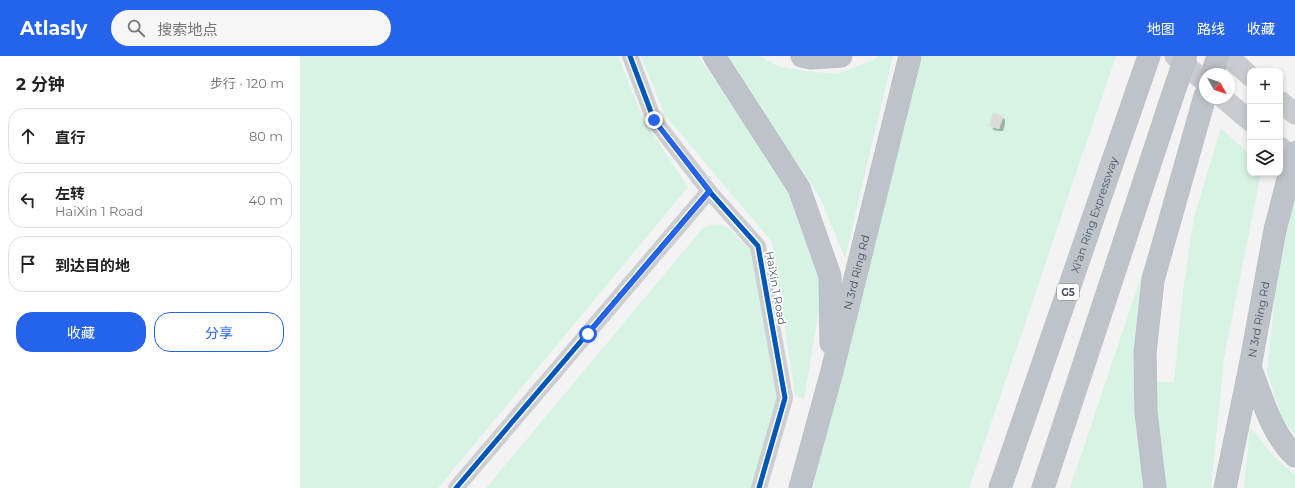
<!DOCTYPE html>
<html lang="zh">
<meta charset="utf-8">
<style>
:root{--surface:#fff;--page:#f6f6f6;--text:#222;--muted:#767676;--line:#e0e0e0;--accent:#2563eb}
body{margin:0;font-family:Montserrat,"Noto Sans SC",sans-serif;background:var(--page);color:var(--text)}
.controls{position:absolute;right:12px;top:12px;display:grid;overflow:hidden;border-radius:8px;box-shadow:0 2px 6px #0003}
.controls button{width:36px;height:36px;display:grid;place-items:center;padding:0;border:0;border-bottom:1px solid var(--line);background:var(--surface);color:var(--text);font:20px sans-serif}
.compass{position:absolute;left:899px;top:12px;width:36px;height:36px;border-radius:50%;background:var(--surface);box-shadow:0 2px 6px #0003;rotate:130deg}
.stop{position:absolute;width:12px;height:12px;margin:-9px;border:3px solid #2563eb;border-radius:50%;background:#fff}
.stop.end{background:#2563eb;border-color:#fff;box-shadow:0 1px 4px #0008}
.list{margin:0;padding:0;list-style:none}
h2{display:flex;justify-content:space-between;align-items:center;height:52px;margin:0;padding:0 16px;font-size:17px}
h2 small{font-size:13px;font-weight:400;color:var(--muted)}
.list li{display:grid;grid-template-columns:26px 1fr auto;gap:12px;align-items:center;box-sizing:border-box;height:56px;margin:0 8px 8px;padding:0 8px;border:1px solid var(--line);border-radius:16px}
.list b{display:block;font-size:15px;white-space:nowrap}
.list p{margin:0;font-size:13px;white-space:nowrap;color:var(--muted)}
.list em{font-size:13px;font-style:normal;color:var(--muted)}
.actions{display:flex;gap:8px;padding:12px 16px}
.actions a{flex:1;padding:9px 0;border:1px solid var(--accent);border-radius:16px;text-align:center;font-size:14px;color:var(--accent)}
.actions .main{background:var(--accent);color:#fff}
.icon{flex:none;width:22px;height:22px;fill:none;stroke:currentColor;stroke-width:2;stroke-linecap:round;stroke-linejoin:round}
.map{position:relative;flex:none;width:995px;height:432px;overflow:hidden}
header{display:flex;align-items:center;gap:24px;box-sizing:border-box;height:56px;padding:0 20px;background:var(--accent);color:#fff}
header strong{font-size:19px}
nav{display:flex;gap:22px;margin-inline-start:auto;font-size:14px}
.search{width:280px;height:36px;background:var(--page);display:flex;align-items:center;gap:10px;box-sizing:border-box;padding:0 14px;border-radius:22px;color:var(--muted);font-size:15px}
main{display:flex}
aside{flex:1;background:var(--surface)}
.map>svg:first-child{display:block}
.green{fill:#d6f3e4}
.building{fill:#dcdcdd;filter:url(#shadow)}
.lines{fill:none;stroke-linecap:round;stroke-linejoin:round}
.highway-casing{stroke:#b7bcc3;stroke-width:23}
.minor{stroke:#ccced2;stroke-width:16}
.major{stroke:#c8ccd0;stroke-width:21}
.highway{stroke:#bdc3c8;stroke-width:22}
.highway-bridge-casing{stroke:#b7bcc3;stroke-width:23;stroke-linecap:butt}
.highway-bridge{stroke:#bdc3c8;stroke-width:22}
.cycleway-casing{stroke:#fff;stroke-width:8}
.cycleway{stroke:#0057b8;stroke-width:5}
.route{stroke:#2563eb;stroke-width:5}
.labels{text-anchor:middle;stroke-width:3.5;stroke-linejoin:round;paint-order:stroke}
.shield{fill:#fff;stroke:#7f8790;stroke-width:1}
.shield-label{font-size:10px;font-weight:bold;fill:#485361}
.street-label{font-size:11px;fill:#485361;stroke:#fff}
</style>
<header>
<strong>Atlasly</strong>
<div class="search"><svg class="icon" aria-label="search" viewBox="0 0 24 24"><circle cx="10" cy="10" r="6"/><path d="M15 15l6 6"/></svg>搜索地点</div>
<nav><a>地图</a><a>路线</a><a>收藏</a></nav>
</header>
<main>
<aside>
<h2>2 分钟<small>步行 · 120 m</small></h2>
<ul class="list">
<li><svg class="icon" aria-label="ahead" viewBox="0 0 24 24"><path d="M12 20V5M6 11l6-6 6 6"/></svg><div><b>直行</b></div><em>80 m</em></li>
<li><svg class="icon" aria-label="left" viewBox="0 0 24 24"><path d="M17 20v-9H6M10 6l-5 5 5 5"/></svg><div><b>左转</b><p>HaiXin 1 Road</p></div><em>40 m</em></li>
<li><svg class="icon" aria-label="arrive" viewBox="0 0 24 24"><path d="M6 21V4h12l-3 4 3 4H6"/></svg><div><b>到达目的地</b></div></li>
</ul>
<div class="actions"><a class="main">收藏</a><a>分享</a></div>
</aside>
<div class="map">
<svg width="995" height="432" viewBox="0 0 995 432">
<defs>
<filter id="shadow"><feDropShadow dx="3.5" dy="3.5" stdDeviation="0" flood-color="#0004"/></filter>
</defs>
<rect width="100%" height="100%" fill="#f3f3f3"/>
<!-- green -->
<g class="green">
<path d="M 0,0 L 318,0 L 343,63 L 388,131 L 138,432 L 0,432 Z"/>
<path d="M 341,0 L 398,0 L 497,138 L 524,225 L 504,343 L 495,339 L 472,186 L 365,59 Z"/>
<path d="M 421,0 L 459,0 L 480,11 L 505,15 L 537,18 L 571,5 L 578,0 L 593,0 L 545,202 L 521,144 L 504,116 Z"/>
<path d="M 620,0 L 816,0 L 669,432 L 513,432 Z"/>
<path d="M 921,72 L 950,99 L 950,117 L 961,117 L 924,302 L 911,432 L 770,432 L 855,179 L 837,325 L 874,326 L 883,235 L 894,161 Z"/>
<path d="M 995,137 L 995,378 L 983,364 L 967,317 L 976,229 Z"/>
<path d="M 415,168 L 427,171 L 444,187 L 454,199 L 478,345 L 454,432 L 186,432 L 403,172 Z"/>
<path d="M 950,371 L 972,398 L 995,419 L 995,432 L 944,432 Z"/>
</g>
<!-- building -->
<path class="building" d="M 693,57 L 703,60 L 699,73 L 689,70 Z"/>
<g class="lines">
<defs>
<g id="highway">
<path d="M 414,0 L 499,132 L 530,220 L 531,287"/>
<path d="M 502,0 L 511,2 L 541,0"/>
<path d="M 912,18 L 918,0"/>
<path d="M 950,311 C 962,342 971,377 995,400"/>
<path id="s1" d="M 500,432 L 532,315 L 610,0"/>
<path id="s2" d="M 700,432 L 849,0"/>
<path d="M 743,432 L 869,50"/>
<path d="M 855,432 L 846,356 L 845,297 L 853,224 L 905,40"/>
<path id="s3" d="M 925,432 L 950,311 L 975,174"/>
</g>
</defs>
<!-- highway casing -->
<use href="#highway" class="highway-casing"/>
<!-- minor -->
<g class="minor">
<path d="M 330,0 L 354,64 L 409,135 L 458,190 L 485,342 L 459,432"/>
<path d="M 156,432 L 409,135"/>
</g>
<!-- major -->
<g class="major">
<path d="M 875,0 L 905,26"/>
<path d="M 928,0 L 950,20"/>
<path d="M 923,42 L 950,65"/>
<path d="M 980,45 L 995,58"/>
<path d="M 980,91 L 995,104"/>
</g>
<!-- highway -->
<use href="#highway" class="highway"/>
<defs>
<g id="highway-bridge">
<path d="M 869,50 L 886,0"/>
<path d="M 975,174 L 995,96"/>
</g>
</defs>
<!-- highway-bridge casing -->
<use href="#highway-bridge" class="highway-bridge-casing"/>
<!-- highway-bridge -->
<use href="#highway-bridge" class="highway-bridge"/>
<defs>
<g id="cycleway">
<path d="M 330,0 L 354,64 L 409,135 L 458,190 L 485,342 L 459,432"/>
<path d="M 156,432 L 409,135"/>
</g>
</defs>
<!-- cycleway casing -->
<use href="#cycleway" class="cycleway-casing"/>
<!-- cycleway -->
<use href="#cycleway" class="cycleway"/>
</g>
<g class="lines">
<!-- route -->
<path class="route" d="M 288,278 L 410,135 L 354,64"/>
</g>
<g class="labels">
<!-- shield labels -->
<rect class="shield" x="757" y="228" width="22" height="16" rx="3"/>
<g class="shield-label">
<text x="768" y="240">G5</text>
</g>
<!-- street labels -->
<g class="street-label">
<text dy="4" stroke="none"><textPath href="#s2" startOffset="289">Xi'an Ring Expressway</textPath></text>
<text dy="4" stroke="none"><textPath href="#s1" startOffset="223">N 3rd Ring Rd</textPath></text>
<text transform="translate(476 232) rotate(80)" y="4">HaiXin 1 Road</text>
<text dy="4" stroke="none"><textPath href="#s3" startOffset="172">N 3rd Ring Rd</textPath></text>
</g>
</g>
</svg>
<div class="controls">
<button>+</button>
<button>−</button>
<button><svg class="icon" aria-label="layers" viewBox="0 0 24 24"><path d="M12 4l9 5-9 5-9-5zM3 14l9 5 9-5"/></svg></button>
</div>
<svg class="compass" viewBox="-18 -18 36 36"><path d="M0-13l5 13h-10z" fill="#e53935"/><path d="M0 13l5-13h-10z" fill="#767676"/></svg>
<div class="stop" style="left:288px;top:278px"></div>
<div class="stop end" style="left:354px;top:64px"></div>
</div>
</main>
